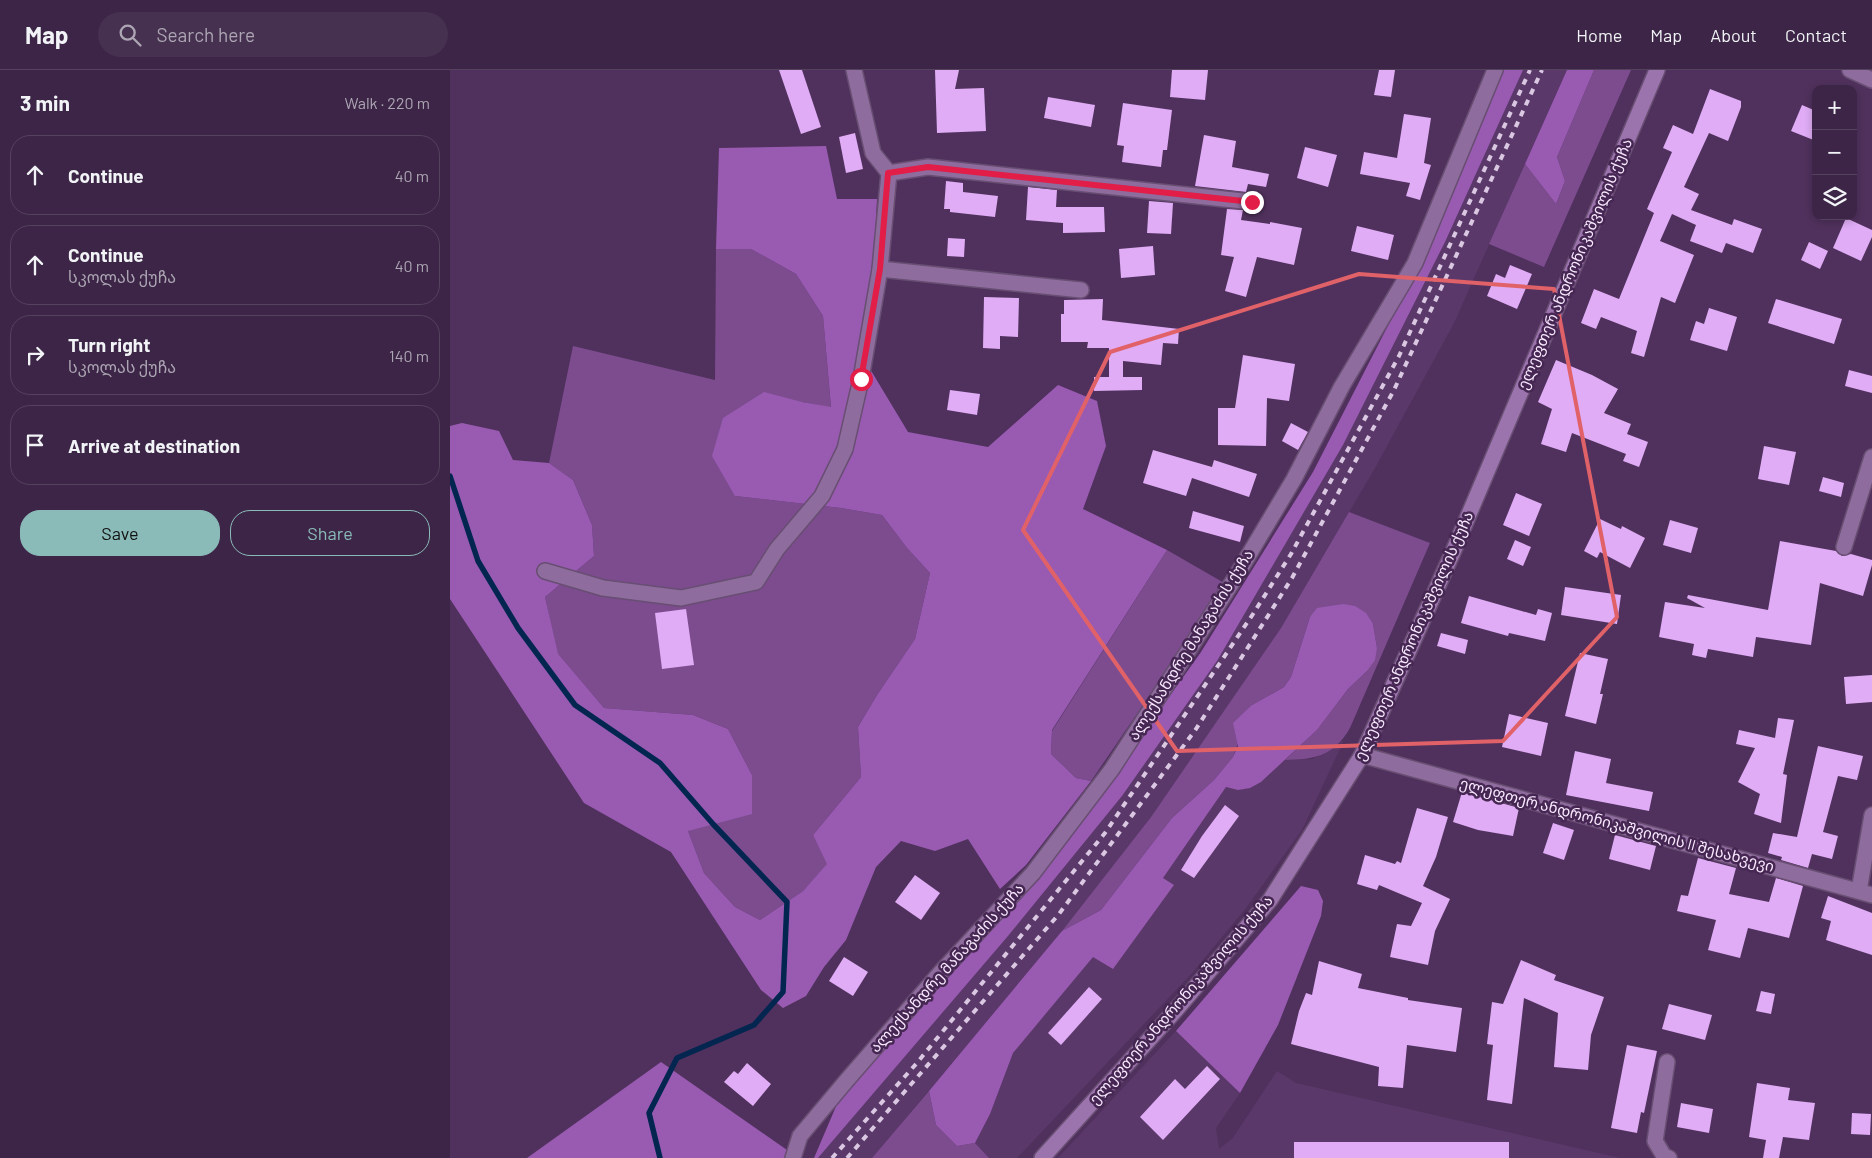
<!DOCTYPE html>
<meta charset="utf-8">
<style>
:root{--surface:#3c2546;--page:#473151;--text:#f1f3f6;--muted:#aca5b3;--line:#55425f;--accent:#8bbbb9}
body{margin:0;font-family:Barlow,"Noto Sans Georgian",sans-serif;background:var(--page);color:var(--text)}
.controls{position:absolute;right:15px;top:15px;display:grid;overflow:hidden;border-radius:10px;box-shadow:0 2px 8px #0003}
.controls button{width:45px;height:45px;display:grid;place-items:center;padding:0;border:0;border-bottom:1px solid var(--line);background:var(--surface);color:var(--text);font:25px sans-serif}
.stop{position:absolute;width:15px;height:15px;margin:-11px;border:4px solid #e11d48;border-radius:50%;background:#fff}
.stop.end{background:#e11d48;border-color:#fff;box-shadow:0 1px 5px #0008}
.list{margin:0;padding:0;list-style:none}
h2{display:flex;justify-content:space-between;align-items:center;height:65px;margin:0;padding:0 20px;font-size:21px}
h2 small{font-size:16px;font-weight:400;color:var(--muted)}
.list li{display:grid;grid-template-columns:32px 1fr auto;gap:15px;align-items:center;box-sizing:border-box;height:80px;margin:0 10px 10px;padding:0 10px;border:1px solid var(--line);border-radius:20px}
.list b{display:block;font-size:19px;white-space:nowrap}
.list p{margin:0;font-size:16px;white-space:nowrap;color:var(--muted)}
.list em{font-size:16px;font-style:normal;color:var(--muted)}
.actions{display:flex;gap:10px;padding:15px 20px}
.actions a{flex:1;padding:11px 0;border:1px solid var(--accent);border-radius:20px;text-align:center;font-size:18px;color:var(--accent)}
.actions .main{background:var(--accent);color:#111}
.icon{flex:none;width:28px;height:28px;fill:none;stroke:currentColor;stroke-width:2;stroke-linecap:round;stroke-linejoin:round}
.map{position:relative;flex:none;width:1422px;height:1088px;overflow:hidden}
header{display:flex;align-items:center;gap:30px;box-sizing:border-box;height:70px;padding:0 25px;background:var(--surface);border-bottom:1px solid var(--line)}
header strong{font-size:24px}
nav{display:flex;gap:28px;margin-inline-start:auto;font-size:18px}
.search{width:350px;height:45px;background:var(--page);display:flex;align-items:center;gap:12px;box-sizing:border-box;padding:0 18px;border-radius:28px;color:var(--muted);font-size:19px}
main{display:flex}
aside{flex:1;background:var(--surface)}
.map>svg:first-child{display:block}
.built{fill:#5b386a}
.green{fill:#7c4c8f}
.forest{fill:#995bb2}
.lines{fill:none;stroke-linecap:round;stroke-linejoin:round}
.stream{stroke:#032650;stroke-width:5.5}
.building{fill:#dfacf5}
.street-casing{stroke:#684e72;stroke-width:18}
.secondary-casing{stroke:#684e72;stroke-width:18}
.street{stroke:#8e6c9d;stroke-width:15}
.secondary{stroke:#9c74ad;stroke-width:15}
.rail{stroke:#dac8e2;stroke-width:4;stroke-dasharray:6 6;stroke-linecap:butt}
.route{stroke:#e11d48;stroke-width:6}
.marked{fill:none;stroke:#e06268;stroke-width:4;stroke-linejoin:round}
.labels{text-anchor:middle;stroke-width:5;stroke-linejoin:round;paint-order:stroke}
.street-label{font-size:15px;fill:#f8e9ff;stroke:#462652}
</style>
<header>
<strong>Map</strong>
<div class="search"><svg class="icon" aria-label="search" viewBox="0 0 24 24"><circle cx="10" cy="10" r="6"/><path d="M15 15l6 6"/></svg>Search here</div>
<nav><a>Home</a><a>Map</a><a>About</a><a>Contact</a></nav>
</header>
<main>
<aside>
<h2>3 min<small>Walk · 220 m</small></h2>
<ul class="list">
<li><svg class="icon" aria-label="ahead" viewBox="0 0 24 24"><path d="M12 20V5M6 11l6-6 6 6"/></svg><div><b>Continue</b></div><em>40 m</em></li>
<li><svg class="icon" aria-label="ahead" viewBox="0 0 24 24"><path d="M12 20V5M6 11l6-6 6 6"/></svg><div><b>Continue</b><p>სკოლას ქუჩა</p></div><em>40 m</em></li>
<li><svg class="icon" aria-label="right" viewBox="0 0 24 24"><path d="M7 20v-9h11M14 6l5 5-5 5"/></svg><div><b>Turn right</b><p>სკოლას ქუჩა</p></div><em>140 m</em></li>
<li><svg class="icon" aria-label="arrive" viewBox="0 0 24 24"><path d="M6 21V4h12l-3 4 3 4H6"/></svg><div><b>Arrive at destination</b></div></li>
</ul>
<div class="actions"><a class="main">Save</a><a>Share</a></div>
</aside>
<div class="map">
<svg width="1422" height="1088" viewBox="0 0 1422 1088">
<rect width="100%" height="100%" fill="#50315d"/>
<!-- built -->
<g class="built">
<path d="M 1073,0 L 1117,0 L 1004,253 L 925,398 L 831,558 L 701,747 L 586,894 L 422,1088 L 368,1088 L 558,866 L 672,726 L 767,591 L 893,375 L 995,172 Z"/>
<path d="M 894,670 L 852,760 L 796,838 L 743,902 L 567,1088 L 539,1088 L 525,1073 L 540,1044 L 563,983 L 643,886 L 663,899 L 724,815 L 713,808 L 776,717 L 788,720 L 811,712 L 835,690 L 862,689 L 876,683 Z"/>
<path d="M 726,961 L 790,1023 L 766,1058 L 769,1079 L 783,1068 L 827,1001 L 846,1013 L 1170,1088 L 608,1088 Z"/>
</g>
<!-- green -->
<g class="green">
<path d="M 1144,0 L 1181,0 L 1094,197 L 1039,174 L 1075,94 L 1106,134 L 1115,111 L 1107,87 Z"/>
<path d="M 266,179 L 301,179 L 346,204 L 373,246 L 381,338 L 352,332 L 285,426 L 391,438 L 432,445 L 457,478 L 480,503 L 465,569 L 427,625 L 408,657 L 411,707 L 363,765 L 378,794 L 353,821 L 310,850 L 285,837 L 254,803 L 238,761 L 302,705 L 278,659 L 243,645 L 154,638 L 107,584 L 95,527 L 144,486 L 142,455 L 123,410 L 99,393 L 123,276 L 265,310 Z"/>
<path d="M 899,442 L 980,473 L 900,658 C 883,687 865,689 835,690 L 867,660 L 898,619 L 917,601 L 927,578 L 923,554 L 860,547 L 841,607 L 834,617 L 802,635 L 783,687 L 764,710 L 722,748 L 651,840 L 612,861 L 701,747 L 831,558 Z"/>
<path d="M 717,480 L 776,514 L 641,711 L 626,708 L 601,684 L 602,661 Z"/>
<path d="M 479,1021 L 486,1055 L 507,1076 L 525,1073 L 539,1088 L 422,1088 Z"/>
</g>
<!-- forest -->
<g class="forest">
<path d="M 1053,0 L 1073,0 L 995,172 L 893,375 L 767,591 L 672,726 L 558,866 L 368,1088 L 364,1088 L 390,1027 L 558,842 L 607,784 L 751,582 L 863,402 L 966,201 Z"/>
<path d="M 1117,0 L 1144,0 L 1107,87 L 1115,111 L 1106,134 L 1075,94 Z"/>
<path d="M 376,76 L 387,129 L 427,129 L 424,193 L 408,279 L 458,362 L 538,377 L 608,315 L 647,331 L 656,376 L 633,439 L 717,480 L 602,660 L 601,684 L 626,708 L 641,711 L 576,795 L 550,819 L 518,769 L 485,781 L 451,771 L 426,797 L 396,870 L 374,897 L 356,926 L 333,938 L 311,920 L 221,782 L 134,733 L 0,529 L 0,356 L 12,353 L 49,361 L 63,390 L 99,393 L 123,410 L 142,455 L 144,486 L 95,527 L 108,584 L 154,638 L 243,645 L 278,659 L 302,705 L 302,744 L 238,761 L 254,803 L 285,837 L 310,850 L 353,821 L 377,794 L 363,765 L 411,707 L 408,657 L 427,625 L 465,569 L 480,503 L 457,478 L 432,445 L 391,438 L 285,426 L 262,386 L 273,348 L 314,322 L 352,332 L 381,337 L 373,246 L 346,204 L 301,179 L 266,179 L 269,78 Z"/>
<path d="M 893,534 L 905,536 L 916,543 L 923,554 L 927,578 L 925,590 L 917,601 L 898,619 L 867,660 L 811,712 L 800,718 L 788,720 L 776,717 L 713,808 L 724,815 L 663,899 L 643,887 L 563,983 L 540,1044 L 525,1073 L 507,1076 L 486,1055 L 479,1021 L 612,861 L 651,840 L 722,748 L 764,710 L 783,687 L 788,676 L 783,653 L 802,635 L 834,617 L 841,607 L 860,547 L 867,538 Z"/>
<path d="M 851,816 L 868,820 L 873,831 L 871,846 L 828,955 L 790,1023 L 726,961 Z"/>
<path d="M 211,992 L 337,1080 L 335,1088 L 77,1088 Z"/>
</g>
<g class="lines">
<!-- stream -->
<path class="stream" d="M 0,406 L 28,491 L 68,558 L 125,635 L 210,693 L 263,754 L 337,832 L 333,922 L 304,955 L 227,988 L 199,1043 L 210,1088"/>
</g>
<!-- building -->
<g class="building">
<path d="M 329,0 L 352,0 L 371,57 L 351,64 Z"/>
<path d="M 485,0 L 509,0 L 505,19 L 534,18 L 536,61 L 487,63 Z"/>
<path d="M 722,0 L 758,0 L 755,30 L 720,27 Z"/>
<path d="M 929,0 L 945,0 L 941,27 L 924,25 Z"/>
<path d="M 1260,19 L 1291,31 L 1291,37 L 1278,71 L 1259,63 L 1234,117 L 1249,124 L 1241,140 L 1282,155 L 1284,149 L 1312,159 L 1303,183 L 1276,173 L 1272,183 L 1240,171 L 1246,155 L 1222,144 L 1210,171 L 1244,185 L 1225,233 L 1211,227 L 1194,287 L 1181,283 L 1187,261 L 1151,247 L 1146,259 L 1131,253 L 1144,219 L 1169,229 L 1204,143 L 1197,139 L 1222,82 L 1213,78 L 1223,55 L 1243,64 Z"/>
<path d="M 598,27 L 645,35 L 641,57 L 594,48 Z"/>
<path d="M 673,33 L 722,40 L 717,80 L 713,80 L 711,97 L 672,92 L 674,76 L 667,75 Z"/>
<path d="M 1352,35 L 1366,41 L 1366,71 L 1341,61 Z"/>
<path d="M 954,44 L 981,48 L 974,93 L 981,95 L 970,130 L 956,126 L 960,113 L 910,104 L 914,82 L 947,88 Z"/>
<path d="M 405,63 L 413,99 L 396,103 L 389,67 Z"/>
<path d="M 754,65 L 786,71 L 782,97 L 819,104 L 816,117 L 798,114 L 796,122 L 745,116 Z"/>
<path d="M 855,77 L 887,85 L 878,117 L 847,108 Z"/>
<path d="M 496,111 L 513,113 L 513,122 L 548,126 L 545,147 L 500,142 L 500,139 L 494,139 Z"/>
<path d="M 578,117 L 607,120 L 606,137 L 654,137 L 655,162 L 613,163 L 613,153 L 576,150 Z"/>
<path d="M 699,131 L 723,133 L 721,164 L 697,163 Z"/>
<path d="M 777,139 L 793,140 L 791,150 L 820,154 L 820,152 L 852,158 L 844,195 L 807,187 L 796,227 L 775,221 L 784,187 L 771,185 Z"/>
<path d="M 1396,148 L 1422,160 L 1422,167 L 1411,191 L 1383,178 Z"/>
<path d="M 907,156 L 944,165 L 938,190 L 901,181 Z"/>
<path d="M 498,168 L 515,169 L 514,187 L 497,186 Z"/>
<path d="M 1359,172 L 1378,181 L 1370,199 L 1351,190 Z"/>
<path d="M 703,176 L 705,205 L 671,208 L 669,179 Z"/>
<path d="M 1060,195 L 1082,204 L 1067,239 L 1037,226 L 1046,204 L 1055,208 Z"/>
<path d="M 534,227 L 569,228 L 568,267 L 550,266 L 550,279 L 533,278 Z"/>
<path d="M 653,229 L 652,250 L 729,259 L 728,274 L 713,273 L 711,295 L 673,291 L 673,307 L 692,307 L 692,320 L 644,321 L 644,307 L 659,307 L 659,278 L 637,278 L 638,272 L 611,272 L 611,244 L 614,244 L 614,230 Z"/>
<path d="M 1326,229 L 1392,249 L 1384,274 L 1318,253 Z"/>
<path d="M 1259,238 L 1287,247 L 1277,281 L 1240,270 L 1246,251 L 1254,254 Z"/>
<path d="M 793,285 L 845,294 L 839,331 L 817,328 L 816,376 L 768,375 L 768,338 L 785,338 Z"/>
<path d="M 1106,290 L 1142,305 L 1168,319 L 1154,343 L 1181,354 L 1177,364 L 1198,372 L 1189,397 L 1173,391 L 1176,384 L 1122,363 L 1116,382 L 1091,374 L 1102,339 L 1088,332 Z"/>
<path d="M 1399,300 L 1422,306 L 1422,323 L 1395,316 Z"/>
<path d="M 500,320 L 530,324 L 527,345 L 497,340 Z"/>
<path d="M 841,353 L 858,362 L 848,380 L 832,371 Z"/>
<path d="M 1314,376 L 1346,382 L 1339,415 L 1308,409 Z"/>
<path d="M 703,380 L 762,397 L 764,390 L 807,404 L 799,427 L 742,408 L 736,426 L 693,413 Z"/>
<path d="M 1373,407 L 1394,413 L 1391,427 L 1369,421 Z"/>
<path d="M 1066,423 L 1092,434 L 1079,466 L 1053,455 Z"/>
<path d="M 743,441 L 794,456 L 790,472 L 739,458 Z"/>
<path d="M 1150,449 L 1171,459 L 1172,456 L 1195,468 L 1180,498 L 1150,482 L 1147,488 L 1134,481 Z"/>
<path d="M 1220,450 L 1248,458 L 1241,483 L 1213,475 Z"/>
<path d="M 1065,470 L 1081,477 L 1073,496 L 1057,489 Z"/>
<path d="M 1330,471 L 1386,481 L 1392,486 L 1401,484 L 1422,490 L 1422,495 L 1413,526 L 1370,513 L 1361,575 L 1306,567 L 1303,587 L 1258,579 L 1256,588 L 1242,585 L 1244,574 L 1209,567 L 1215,532 L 1255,538 L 1237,528 L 1238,525 L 1318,540 Z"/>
<path d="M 1115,517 L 1171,525 L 1167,554 L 1111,545 Z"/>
<path d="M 1019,526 L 1086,545 L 1088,539 L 1102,543 L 1095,571 L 1059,563 L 1058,566 L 1011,553 Z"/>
<path d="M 236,539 L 244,595 L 212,599 L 205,543 Z"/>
<path d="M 991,563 L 1018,570 L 1015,584 L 987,576 Z"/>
<path d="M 1130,583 L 1158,589 L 1150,624 L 1153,624 L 1146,654 L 1115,646 Z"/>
<path d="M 1422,605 L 1422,632 L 1396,634 L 1394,607 Z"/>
<path d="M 1059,644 L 1098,653 L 1091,686 L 1052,677 Z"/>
<path d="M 1328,648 L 1344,650 L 1333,704 L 1337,705 L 1331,753 L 1304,744 L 1310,724 L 1288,712 L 1305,678 L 1286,674 L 1289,660 L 1325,668 Z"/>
<path d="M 1368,676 L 1413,686 L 1407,710 L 1388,706 L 1373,762 L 1388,766 L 1382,789 L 1362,784 L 1358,798 L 1331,790 L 1332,787 L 1318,783 L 1323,763 L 1347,767 Z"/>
<path d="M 1125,681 L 1161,689 L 1156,713 L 1203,722 L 1199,741 L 1116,725 Z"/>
<path d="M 1012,722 L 1069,738 L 1063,766 L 1028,760 L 1003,752 Z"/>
<path d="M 775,735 L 789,746 L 744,808 L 731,800 L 752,766 Z"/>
<path d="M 967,738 L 998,747 L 986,787 L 973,816 L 1000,829 L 985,861 L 978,895 L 940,887 L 947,854 L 961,856 L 972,833 L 929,815 L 927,820 L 907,814 L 915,785 L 945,794 L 947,791 L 951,793 Z"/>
<path d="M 1103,753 L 1124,760 L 1114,790 L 1093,783 Z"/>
<path d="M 1165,765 L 1206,776 L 1200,800 L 1159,789 Z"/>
<path d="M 1248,788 L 1286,798 L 1279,824 L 1319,832 L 1326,808 L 1353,816 L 1339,868 L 1298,858 L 1290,888 L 1258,880 L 1266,850 L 1227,841 L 1231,825 L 1238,826 Z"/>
<path d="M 465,805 L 490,823 L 471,850 L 445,832 Z"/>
<path d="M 1378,826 L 1422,843 L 1422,885 L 1376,870 L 1381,851 L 1371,848 Z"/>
<path d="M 394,887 L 418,902 L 403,926 L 379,911 Z"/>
<path d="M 1071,890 L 1106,905 L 1104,910 L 1154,927 L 1141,965 L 1138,1000 L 1104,997 L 1108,943 L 1074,928 L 1062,1034 L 1037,1030 L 1043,975 L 1037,974 L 1042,932 L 1053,934 Z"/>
<path d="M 869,891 L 912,904 L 908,918 L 958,928 L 958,930 L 1012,938 L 1006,982 L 957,975 L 953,1018 L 928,1016 L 929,997 L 841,974 L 849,941 L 856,923 L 862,925 Z"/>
<path d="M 639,917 L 652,929 L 611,975 L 598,963 Z"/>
<path d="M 1311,921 L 1325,924 L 1321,944 L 1306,941 Z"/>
<path d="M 1219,934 L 1262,945 L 1255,970 L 1212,959 Z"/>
<path d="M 1177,975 L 1207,981 L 1194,1043 L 1191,1042 L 1187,1063 L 1161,1058 Z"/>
<path d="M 297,993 L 321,1014 L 303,1036 L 274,1012 L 284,1001 L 288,1004 Z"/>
<path d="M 757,996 L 770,1009 L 713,1070 L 690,1047 L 725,1009 L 735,1019 Z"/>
<path d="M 1307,1013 L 1340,1018 L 1338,1030 L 1365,1033 L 1359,1070 L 1333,1067 L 1329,1088 L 1313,1088 L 1316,1070 L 1299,1067 Z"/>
<path d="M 1231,1033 L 1263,1039 L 1259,1063 L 1227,1057 Z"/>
<path d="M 1402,1043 L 1421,1044 L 1420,1065 L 1401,1064 Z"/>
<rect x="844" y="1072" width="215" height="16"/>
</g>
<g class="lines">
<defs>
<g id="street">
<path d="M 1400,0 L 1422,10"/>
<path d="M 439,103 L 478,97 L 802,132"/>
<path d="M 430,199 L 631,220"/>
<path d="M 1394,477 L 1422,387"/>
<path d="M 95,501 L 153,518 L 231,528 L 306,512 L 327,479 L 372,426 L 395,379 L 411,309 L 430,199 L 439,103 L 423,83 L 404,0"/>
<path d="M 912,685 L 1422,825"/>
<path d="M 1409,821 L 1422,745"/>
<path d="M 1217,992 L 1205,1071 L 1214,1086 L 1219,1088"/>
<path d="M 343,1088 L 350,1066 L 397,1010 L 491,902 L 583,803 L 662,699 L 724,603 L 785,508 L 844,409 L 892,316 L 965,193 L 1045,0"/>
</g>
<path id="secondary" d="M 592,1088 L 725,941 L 820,830 L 912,685 L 1003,482 L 1207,0"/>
</defs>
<!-- street casing -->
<use href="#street" class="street-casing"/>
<!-- secondary casing -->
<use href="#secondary" class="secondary-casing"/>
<!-- street -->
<use href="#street" class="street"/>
<!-- secondary -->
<use href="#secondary" class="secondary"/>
<!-- rail -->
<g class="rail">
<path d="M 382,1088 L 466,994 L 655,763 L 803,544 L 841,484 L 949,286 L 1080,0"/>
<path d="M 397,1088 L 609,844 L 746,659 L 842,508 L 944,320 L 1092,0"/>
</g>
</g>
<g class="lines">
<!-- route -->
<path class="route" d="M 411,309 L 430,199 L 438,103 L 478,97 L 802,132"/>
</g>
<!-- marked area -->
<path class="marked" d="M 909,204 L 1104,219 L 1167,547 L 1053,671 L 727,681 L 573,460 L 660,282 Z"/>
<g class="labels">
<!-- street labels -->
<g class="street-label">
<text transform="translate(1125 194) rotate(-67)" y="5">ელეფთერ ანდრონიკაშვილის ქუჩა</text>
<text transform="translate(964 566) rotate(-66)" y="5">ელეფთერ ანდრონიკაშვილის ქუჩა</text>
<text transform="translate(741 575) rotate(-58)" y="5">ალექსანდრე მანაგაძის ქუჩა</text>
<text transform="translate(1167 755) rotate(15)" y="5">ელეფთერ ანდრონიკაშვილის II შესახვევი</text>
<text transform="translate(497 898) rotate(-48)" y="5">ალექსანდრე მანაგაძის ქუჩა</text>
<text transform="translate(731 930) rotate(-49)" y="5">ელეფთერ ანდრონიკაშვილის ქუჩა</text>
</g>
</g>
</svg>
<div class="controls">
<button>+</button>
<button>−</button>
<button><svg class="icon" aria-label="layers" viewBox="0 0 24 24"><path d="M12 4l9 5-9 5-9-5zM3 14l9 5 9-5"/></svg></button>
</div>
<div class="stop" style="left:411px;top:309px"></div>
<div class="stop end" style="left:802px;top:132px"></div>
</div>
</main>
